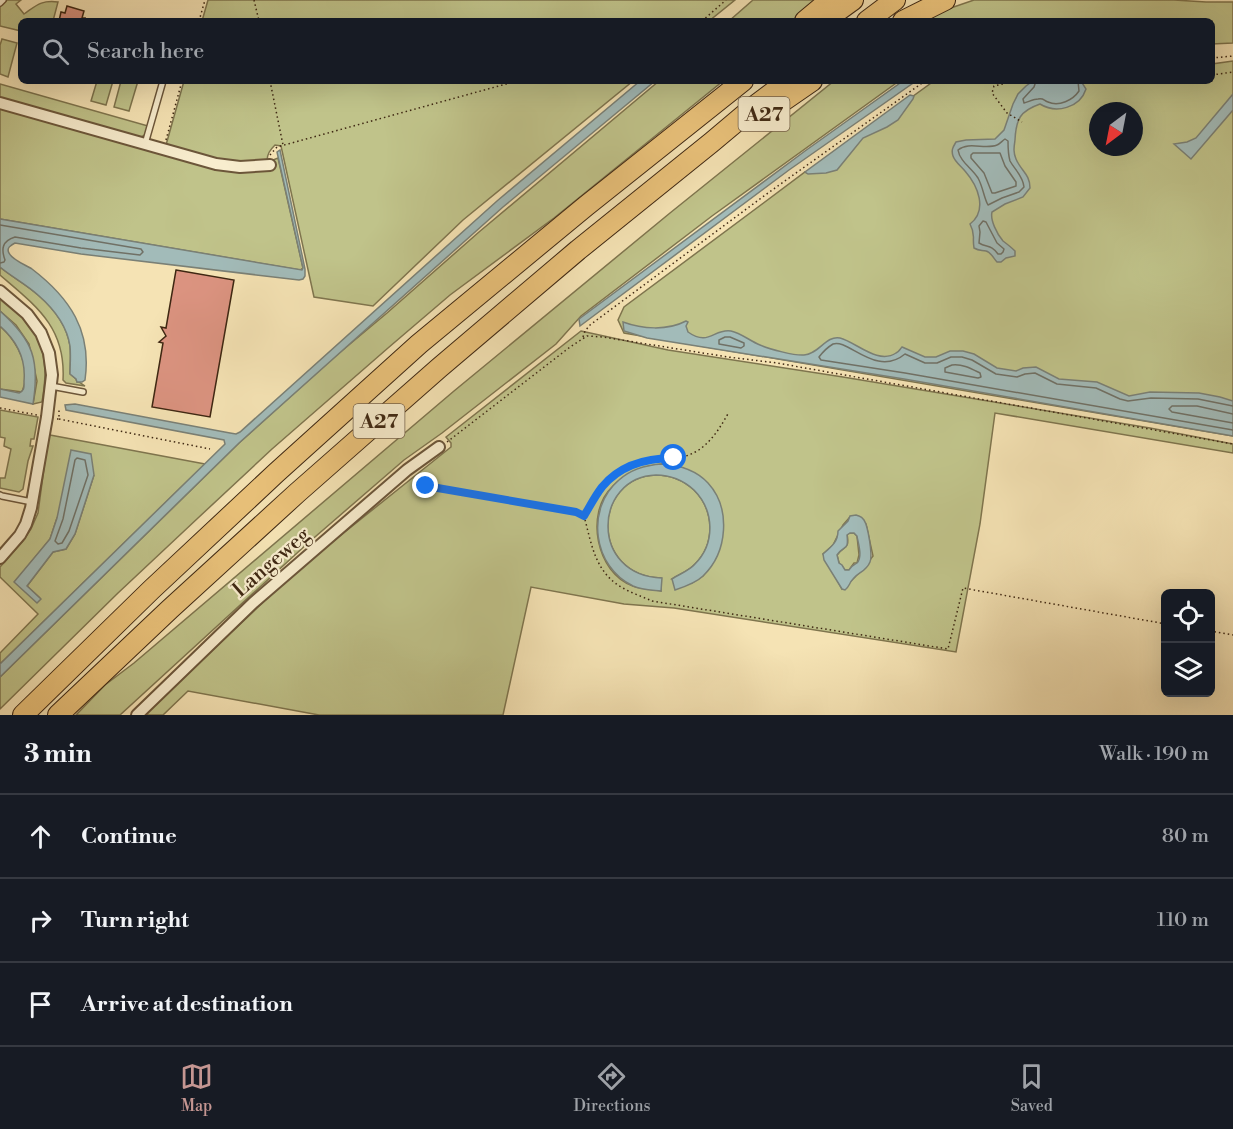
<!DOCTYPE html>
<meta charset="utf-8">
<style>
:root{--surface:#171b24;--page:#242831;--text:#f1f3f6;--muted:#9ea1a6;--line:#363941;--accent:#c59692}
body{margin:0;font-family:"Libre Bodoni",serif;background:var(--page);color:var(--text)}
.controls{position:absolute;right:18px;bottom:18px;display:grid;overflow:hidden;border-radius:9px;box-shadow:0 6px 24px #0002}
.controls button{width:54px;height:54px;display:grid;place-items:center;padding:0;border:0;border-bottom:2px solid var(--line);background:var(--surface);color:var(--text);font:30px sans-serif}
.compass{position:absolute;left:1089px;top:102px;width:54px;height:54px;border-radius:50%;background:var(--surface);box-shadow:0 6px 24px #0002;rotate:212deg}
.stop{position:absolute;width:18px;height:18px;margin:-14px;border:4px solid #1a73e8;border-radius:50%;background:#fff}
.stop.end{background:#1a73e8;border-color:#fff;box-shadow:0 2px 6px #0008}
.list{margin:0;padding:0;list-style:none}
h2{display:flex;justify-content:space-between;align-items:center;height:78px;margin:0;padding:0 24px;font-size:26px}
h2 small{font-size:20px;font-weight:400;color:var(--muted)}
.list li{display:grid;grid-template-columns:39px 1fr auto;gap:18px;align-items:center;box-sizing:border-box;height:84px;padding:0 24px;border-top:2px solid var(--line)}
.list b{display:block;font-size:22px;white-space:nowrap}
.list em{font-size:20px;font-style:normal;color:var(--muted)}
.icon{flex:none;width:33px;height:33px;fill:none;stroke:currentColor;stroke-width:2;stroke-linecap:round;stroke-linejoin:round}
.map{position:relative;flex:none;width:1233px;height:715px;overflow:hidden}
.search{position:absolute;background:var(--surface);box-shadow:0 6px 24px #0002;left:18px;right:18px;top:18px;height:66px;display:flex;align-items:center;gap:15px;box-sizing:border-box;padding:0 21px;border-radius:9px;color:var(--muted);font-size:22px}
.sheet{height:330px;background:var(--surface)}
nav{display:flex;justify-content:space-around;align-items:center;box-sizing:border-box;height:84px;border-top:2px solid var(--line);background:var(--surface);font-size:16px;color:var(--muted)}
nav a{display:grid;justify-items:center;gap:3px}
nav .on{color:var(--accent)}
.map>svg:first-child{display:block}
.green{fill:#c0c38a;stroke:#7f754e;stroke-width:1.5;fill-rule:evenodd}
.water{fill:#a2bbb9;stroke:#7a8076;stroke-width:1.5;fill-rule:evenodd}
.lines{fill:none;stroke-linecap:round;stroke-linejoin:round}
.shore{stroke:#707166;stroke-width:1.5}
.building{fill:#db9380;stroke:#3e2712;stroke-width:1.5}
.lane-casing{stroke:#6c563a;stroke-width:8}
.street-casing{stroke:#6c563a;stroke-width:14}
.highway-casing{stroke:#3e2712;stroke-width:22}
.path{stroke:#3e2712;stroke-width:1.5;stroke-dasharray:1.5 3;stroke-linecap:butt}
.lane{stroke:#f8edce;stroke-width:5}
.street{stroke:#f8edce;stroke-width:10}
.highway{stroke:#eac27a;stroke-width:20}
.route{stroke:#1a73e8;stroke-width:8}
.labels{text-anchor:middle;stroke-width:4.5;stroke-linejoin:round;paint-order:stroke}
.shield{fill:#f8edce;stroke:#76624a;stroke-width:1.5}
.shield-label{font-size:20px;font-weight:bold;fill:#3e2712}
.street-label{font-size:21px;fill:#3e2712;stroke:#f8edce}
</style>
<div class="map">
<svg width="1233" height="715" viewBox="0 0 1233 715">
<rect width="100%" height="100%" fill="#f5e3b4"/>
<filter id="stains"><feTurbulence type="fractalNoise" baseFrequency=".00333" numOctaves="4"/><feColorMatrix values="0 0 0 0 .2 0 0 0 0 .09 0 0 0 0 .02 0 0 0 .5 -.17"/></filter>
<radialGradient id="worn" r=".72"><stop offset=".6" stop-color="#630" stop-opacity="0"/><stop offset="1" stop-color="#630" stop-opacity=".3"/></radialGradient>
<!-- green -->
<g class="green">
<path d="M 7,0 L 21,0 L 16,4 L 24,14 C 37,5 41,0 58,2 L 53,21 L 21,21 L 21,31 L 0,26 L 0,6 Z"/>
<path d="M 208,0 L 735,0 L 709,21 L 202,21 Z"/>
<path d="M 753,0 L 820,0 L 794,21 L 729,21 Z"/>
<path d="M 974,0 L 1174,0 L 1206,2 L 1233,2 L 1233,43 L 1212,44 L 1212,21 L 922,21 L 942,11 Z"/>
<path d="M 2,39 L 17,43 L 8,77 L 0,74 L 0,45 Z"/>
<path d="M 1233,61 L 1233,436 L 624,333 L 618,320 L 624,307 L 805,172 L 807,173 L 934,81 L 1212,81 L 1212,64 ZM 1098,111 L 1134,111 L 1134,147 L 1098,147 Z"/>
<path d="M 97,81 L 113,81 L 106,105 L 91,101 Z"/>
<path d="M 121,81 L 138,81 L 129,111 L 114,107 Z"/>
<path d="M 184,81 L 633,81 L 463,220 L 373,306 L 314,297 L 281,146 L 275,145 C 270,150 267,154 267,161 L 240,162 L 223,161 L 166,145 Z"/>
<path d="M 659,81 L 723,81 L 554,218 L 450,295 L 388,348 L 272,449 L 198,518 L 118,593 L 0,709 L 0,677 L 239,443 L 332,359 L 387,313 L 479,232 Z"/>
<path d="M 834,81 L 899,81 L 712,216 L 581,316 L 556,344 L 442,433 L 404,460 L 308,543 L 120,715 L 76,715 L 105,685 L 134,663 L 454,391 L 670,213 Z"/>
<path d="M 0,84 L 148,126 L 145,135 L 139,138 L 0,98 Z"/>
<path d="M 0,106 L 169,155 L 274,167 L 273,160 L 278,158 L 303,268 L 300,270 L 0,219 Z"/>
<path d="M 0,267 C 12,277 26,284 38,295 C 53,308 67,326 70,346 C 71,355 70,365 70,374 L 76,379 L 77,382 L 79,382 L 85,386 L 66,383 L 63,380 C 66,327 36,306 0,275 Z"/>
<path d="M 0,297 C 11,306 22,315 31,326 C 34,329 36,334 38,338 C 47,360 46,379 42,402 L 33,404 L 37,381 L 29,344 L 16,325 L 0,311 Z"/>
<path d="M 0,326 C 18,342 32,369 22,392 L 0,389 Z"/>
<path d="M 581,331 L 668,350 L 843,377 L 1150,428 L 1233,444 L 1233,453 L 995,413 L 980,524 L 956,652 L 674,608 L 624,604 L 531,587 L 503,715 L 319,715 L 188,691 L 163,715 L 144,715 L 277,589 L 321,551 L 451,447 L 451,443 L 446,437 ZM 662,464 L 720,504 L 712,564 L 703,576 L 692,583 L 672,579 C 680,574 689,571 695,564 C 716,543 714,510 694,490 C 683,480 670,475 656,475 C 593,477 589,575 661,578 L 661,591 C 652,589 641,589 633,586 C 596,573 585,513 612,487 C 626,472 642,466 662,464 ZM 850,517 L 866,524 L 873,556 C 863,569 854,579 842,589 L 823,554 L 833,545 L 843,525 Z"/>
<path d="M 0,410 L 38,417 L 34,439 L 31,439 L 30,446 L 33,446 L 28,461 L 23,489 L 19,492 L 0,488 L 0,478 L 5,478 L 11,449 L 4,446 L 5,438 L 0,437 Z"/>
<path d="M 50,435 L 205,464 L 0,664 L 0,653 L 38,614 L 0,577 L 0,567 L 23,541 L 31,529 L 38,513 L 48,438 ZM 94,475 L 75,534 L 66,549 L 53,552 L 27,586 L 40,598 L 15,582 L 50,539 L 57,518 Z"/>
<path d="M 850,533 L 854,533 L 857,536 L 859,555 L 857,563 L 854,563 L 849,570 L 845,570 L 839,563 L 837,555 C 844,545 850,550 847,534 Z"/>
</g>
<!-- water -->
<g class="water">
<path d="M 640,81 L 655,81 L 503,207 L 239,443 L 0,677 L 0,664 L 225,444 L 224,440 L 66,410 L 65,405 L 75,404 L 230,433 L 236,434 L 240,432 L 497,201 Z"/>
<path d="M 903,81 L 916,81 L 789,170 L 580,326 L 579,319 L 805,151 Z"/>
<path d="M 1033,81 L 1081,81 L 1086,89 C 1080,108 1056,114 1040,104 C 1020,111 1016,119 1015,140 C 1014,147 1013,152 1016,159 C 1021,171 1030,174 1030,188 L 1023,197 L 1005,204 L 992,212 C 990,220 997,234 1003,241 C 1007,244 1011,247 1015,251 L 1015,256 L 1006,258 L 1001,262 L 997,262 C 994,259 991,252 986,251 C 981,250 979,251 974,248 C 972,236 976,235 970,224 C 988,210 978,186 965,171 C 961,166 955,162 953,156 C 951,150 953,147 956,142 L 966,140 L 995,139 L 1004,130 L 1013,104 L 1018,94 L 1026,86 Z"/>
<path d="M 1233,94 L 1233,110 L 1191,159 L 1174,144 L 1187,142 L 1196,138 Z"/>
<path d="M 910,95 L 914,96 L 913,99 L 898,120 L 887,127 L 863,138 L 837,170 L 826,173 L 808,174 L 805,172 Z"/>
<path d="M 280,150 L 305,269 L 305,276 L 303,279 L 299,280 L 81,254 L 15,243 C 11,245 6,248 9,253 C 12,260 26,265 32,269 C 70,298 92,331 85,380 L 82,382 L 77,382 L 76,379 L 70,374 C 70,365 71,355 70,346 C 67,326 53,308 38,295 C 26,284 12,277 0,267 L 0,219 L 302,270 L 303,268 L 277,152 Z"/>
<path d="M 0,311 C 33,340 40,360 33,404 L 0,397 L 0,389 L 19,393 C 25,390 24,387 24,381 C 26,359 16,340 0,326 Z"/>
<path d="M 686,321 L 688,322 L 686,326 L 688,332 C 709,347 714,328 731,331 C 741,333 750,341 760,345 C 769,349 795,356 804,355 C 819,354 826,335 840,338 C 856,342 878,365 896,353 C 899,352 900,349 902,347 L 925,357 L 936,357 L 950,351 L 963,351 L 974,354 L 997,368 L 1016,371 L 1023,368 L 1036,367 L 1059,379 L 1097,382 L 1129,396 L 1150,392 L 1199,393 L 1220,397 L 1233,401 L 1233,436 L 904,379 L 647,338 L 624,331 L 623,322 C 642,329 667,331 686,321 Z"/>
<path d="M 71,450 L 91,454 L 94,475 L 75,534 L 66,549 L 53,552 L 27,586 L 41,599 L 37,603 L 14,582 L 50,539 L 57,518 Z"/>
<path d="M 662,464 C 678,465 696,470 708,483 C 731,508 728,552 703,576 C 696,583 684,587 675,590 L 672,579 C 679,574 689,571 695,564 C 716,543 714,510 694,490 C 683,480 670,475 656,475 C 593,477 589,576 662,578 L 661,591 C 652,590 642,590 633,586 C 593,567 585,509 619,480 C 631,469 646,465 662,464 Z"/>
<path d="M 856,515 C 861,517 861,516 864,520 C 868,526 873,556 870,562 C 866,572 858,572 853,579 C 849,583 850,586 845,590 L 842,589 L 824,560 L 823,554 C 831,547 838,542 838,531 L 848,521 L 850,516 ZM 850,533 L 854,533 L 857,536 C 858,543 863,557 857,563 C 854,565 851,566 849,570 L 845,570 L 842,565 L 839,563 L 837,555 C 844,544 849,552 847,535 Z"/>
</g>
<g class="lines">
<!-- shore -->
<g class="shore">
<path d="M 1036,81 L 1034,87 L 1023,99 L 1024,103 C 1028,102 1034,99 1038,99 C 1044,98 1043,100 1048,102 C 1059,107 1073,100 1079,91 L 1078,81"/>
<path d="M 1005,139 L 1008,141 C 1008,148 1008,154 1010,161 C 1015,170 1023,176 1024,187 L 1019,192 L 1002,198 L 988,205 C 984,198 983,187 978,178 C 972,168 960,162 958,150 C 969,141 985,150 997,145 C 1000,144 1002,141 1005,139 Z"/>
<path d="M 973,153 L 1000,153 L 1005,166 L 1016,182 L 1016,186 L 995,193 L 992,193 L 984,173 L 971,158 L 971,155 Z"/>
<path d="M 983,221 L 986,222 L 997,243 L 1004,249 L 1003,252 L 1001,254 L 998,254 C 991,244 987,248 979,243 L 980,232 L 979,226 Z"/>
<path d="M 0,225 L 141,249 L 143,252 L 140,255 L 81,248 L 15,237 C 2,241 1,249 5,260 L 4,262 L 0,263"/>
<path d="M 725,337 L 730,337 L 744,343 L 744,346 L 741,348 L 719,344 L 719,340 Z"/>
<path d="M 952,365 C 963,364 970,368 980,373 L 981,377 L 978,378 L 945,372 L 945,368 Z"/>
<path d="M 1233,406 L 1198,399 L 1151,398 L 1128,401 L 1120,399 L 1096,388 L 1057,384 L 1035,373 L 1025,374 L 1017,377 L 996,374 L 972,360 L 962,357 L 951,357 L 937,363 L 925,363 L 905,354 C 876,378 848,338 833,344 C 828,347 822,353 819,357 L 821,360 L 905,373 L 1233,430"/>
<path d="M 1233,414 L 1197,406 L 1172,406 L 1169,409 L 1172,412 L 1233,423"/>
<path d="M 77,458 L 85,460 L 88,475 L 69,531 L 62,543 L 58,544 L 55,541 L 63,519 L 75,460 Z"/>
</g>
</g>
<!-- building -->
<g class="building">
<path d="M 67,6 L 84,11 L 82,18 L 85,18 L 84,21 L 59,21 L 61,12 L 65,13 Z"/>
<path d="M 176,270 L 234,280 L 210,417 L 152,407 L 163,343 L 159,342 L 166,336 L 161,327 L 166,328 Z"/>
</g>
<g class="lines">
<defs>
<g id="lane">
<path d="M 0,3 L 3,0"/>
<path d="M 145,144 L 163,81"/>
<path d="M 51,386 L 83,392"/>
<path d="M 0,495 L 2,496 L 32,502"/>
</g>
<g id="street">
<path d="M 0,103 L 216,164 L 240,167 L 270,165"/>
<path d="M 0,291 L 27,314 L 41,333 L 49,353 L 52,375 L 47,417 L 31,508 L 26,524 L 20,535 L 0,558"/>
<path d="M 137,715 L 253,603 L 407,470 L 439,447"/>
</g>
<g id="highway">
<path d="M 805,21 L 830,0"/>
<path d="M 824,21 L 853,0"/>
<path d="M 867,21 L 895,0"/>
<path d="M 903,21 L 945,0"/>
<path d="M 770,110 L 812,81"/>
<path d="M 23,715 L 151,590 L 276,473 L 419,344 L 586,206 L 743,81"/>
<path d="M 58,715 L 170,609 L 297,493 L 439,368 L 578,250 L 712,142 L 756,105 L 788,81"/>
</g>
</defs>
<!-- lane casing -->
<use href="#lane" class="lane-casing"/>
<!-- street casing -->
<use href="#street" class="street-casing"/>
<!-- highway casing -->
<use href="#highway" class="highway-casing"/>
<!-- path -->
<g class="path">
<path d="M 254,0 L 259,21"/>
<path d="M 199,21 L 205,0"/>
<path d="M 702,21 L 726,0"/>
<path d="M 1212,58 L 1233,56"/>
<path d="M 1212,75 L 1233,72"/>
<path d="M 270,81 L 283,145"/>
<path d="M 1016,81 L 994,86 L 992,93 L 1007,113 L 1022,122"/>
<path d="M 166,140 L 182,81"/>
<path d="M 270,155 L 277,147 L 517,81"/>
<path d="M 583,337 L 585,331 L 590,325 L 768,193 L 925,81"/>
<path d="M 0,408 L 37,415"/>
<path d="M 57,419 L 59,419 L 59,410"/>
<path d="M 59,419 L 210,449"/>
<path d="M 447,442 L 570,347 L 587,336 L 603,337 L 728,357 L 777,363 L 1233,444"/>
<path d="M 414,478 L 420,484 L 426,486 L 576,512 L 584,516 C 591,541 594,569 618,585 C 628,592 641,596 652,601 L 948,649 L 963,588 L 1166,624"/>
<path d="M 584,515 C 598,495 607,476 631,465 C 647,458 659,460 676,458 C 703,455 716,435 729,412"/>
<path d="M 1210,631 L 1233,635"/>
</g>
<!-- lane -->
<use href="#lane" class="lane"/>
<!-- street -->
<use href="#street" class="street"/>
<!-- highway -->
<use href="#highway" class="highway"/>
</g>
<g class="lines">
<!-- route -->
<path class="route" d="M 426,486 L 576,512 L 584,516 C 590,506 595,496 602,487 C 620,465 647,458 674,458"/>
</g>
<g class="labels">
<!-- shield labels -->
<g class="shield">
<rect x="738.5" y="97" width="51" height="34" rx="4.5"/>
<rect x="353.5" y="404" width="51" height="34" rx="4.5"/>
</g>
<g class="shield-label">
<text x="764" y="121">A27</text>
<text x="379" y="428">A27</text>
</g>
<!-- street labels -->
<g class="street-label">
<text transform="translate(271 562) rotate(-41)" y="7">Langeweg</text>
</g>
</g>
<rect width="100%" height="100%" filter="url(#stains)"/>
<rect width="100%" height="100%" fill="url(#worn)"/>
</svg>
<div class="controls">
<button><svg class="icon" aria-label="locate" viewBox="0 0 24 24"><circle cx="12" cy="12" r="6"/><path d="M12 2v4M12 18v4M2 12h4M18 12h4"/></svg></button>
<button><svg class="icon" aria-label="layers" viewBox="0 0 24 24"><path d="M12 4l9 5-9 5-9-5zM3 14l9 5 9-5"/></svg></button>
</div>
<svg class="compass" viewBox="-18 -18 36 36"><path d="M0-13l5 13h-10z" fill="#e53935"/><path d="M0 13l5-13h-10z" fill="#9ea1a6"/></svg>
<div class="stop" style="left:674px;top:458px"></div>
<div class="stop end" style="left:426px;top:486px"></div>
<div class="search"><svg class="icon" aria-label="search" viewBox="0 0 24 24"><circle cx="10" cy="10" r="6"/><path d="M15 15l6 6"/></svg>Search here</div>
</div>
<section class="sheet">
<h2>3 min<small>Walk · 190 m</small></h2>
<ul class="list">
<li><svg class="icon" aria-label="ahead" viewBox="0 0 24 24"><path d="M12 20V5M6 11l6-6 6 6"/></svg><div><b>Continue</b></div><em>80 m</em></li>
<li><svg class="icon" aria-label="right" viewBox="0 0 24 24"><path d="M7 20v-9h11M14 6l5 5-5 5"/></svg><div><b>Turn right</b></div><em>110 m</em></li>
<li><svg class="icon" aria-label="arrive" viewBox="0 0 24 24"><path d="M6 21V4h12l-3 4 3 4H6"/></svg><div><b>Arrive at destination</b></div></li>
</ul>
</section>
<nav>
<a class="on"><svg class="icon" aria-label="map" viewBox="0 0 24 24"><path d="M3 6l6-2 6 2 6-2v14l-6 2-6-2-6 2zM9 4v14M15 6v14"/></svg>Map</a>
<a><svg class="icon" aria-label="directions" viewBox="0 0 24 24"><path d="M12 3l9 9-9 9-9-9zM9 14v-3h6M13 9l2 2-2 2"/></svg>Directions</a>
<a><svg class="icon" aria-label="saved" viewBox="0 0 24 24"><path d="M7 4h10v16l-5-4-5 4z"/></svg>Saved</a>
</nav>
